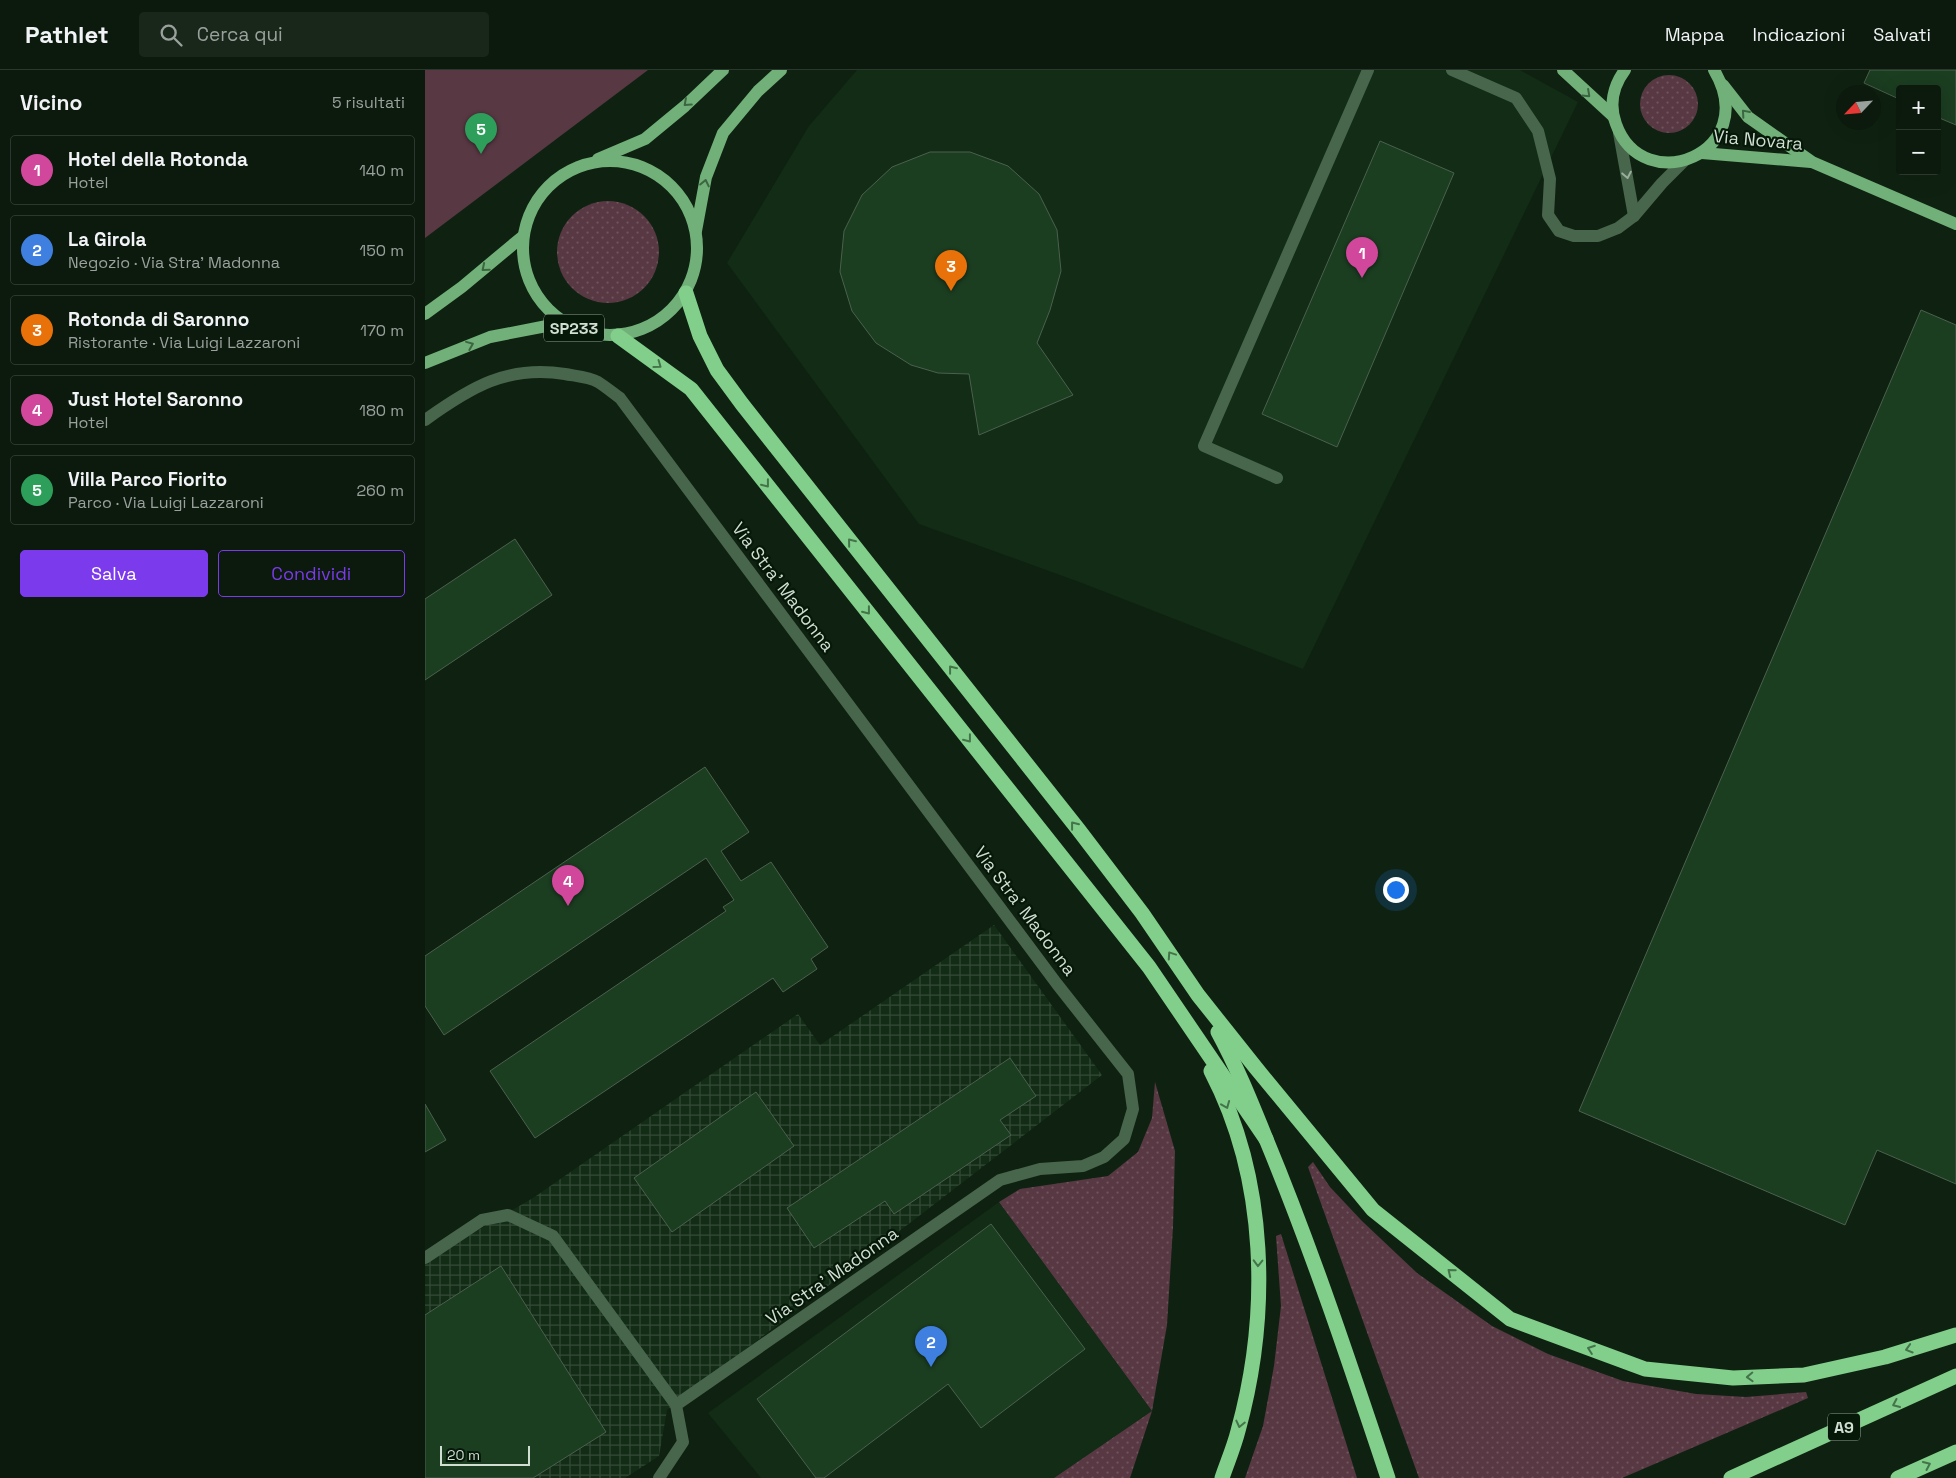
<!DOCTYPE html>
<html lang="it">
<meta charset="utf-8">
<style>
:root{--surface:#0b1a0d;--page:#19271b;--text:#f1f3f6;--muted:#9aa19d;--line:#2b382e;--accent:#7c3aed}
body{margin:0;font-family:"Space Grotesk",sans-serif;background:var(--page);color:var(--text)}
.controls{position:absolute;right:15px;top:15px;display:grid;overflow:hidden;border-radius:5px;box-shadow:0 5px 20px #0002}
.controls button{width:45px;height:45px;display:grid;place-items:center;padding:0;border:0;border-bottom:1px solid var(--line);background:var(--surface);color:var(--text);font:25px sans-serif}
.compass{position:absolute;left:1411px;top:15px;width:45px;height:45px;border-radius:50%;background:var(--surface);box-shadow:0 5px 20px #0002;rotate:244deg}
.scale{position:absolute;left:15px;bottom:12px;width:90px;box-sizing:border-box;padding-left:5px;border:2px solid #d1ded2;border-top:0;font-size:14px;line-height:18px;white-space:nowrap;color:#d1ded2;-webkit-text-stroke:4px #061909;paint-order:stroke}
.you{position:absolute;left:970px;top:819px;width:18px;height:18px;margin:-12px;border:4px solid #fff;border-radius:50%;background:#1a73e8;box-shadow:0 0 0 8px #1a73e833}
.badge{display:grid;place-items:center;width:32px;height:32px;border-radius:50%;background:var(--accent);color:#fff;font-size:16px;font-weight:700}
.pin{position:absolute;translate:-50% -41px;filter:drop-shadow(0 1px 2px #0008)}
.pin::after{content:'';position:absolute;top:26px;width:18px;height:15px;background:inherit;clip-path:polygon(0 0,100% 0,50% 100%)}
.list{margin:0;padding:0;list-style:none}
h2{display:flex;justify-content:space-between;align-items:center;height:65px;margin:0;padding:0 20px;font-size:21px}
h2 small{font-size:16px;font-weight:400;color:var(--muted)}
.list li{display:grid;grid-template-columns:32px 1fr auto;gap:15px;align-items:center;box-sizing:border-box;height:70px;margin:0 10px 10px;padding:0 10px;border:1px solid var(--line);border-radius:5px}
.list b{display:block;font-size:19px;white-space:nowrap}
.list p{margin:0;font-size:16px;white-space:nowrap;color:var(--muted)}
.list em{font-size:16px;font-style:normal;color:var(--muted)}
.actions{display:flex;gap:10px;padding:15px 20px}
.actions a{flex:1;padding:11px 0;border:1px solid var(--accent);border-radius:5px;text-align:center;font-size:18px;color:var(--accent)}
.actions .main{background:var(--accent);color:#fff}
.icon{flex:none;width:28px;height:28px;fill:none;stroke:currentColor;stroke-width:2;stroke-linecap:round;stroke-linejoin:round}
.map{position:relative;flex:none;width:1531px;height:1408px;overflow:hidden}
header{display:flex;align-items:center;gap:30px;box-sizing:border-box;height:70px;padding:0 25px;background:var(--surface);border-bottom:1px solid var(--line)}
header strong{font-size:24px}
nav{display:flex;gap:28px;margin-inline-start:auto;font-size:18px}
.search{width:350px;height:45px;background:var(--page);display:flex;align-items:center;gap:12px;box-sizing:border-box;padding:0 18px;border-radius:5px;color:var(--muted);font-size:19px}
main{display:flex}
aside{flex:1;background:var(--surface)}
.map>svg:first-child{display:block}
.built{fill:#122c16}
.industrial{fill:url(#industrial-grid)}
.grass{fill:url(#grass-dots)}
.garden{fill:#583843}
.building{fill:#1b3d20;stroke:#4b614e}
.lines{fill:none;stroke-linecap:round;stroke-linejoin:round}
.minor{stroke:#48664c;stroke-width:12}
.major{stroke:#71b179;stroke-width:12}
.highway{stroke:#81cf8b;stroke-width:15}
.oneway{stroke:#3c6541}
.oneway2{stroke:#9aae9c}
.oneway3{stroke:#44744a}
.labels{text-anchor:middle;stroke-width:4.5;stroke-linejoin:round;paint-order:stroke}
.shield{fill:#061909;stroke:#94a396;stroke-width:1}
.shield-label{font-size:16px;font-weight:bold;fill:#d1ded2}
.street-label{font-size:18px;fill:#d1ded2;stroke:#061909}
</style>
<header>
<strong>Pathlet</strong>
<div class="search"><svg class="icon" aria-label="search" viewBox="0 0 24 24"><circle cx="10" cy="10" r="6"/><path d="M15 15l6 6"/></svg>Cerca qui</div>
<nav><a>Mappa</a><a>Indicazioni</a><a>Salvati</a></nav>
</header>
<main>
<aside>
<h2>Vicino<small>5 risultati</small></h2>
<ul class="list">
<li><span class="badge" style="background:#d1479c">1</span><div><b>Hotel della Rotonda</b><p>Hotel</p></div><em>140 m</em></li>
<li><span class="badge" style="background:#3f7fe0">2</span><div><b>La Girola</b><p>Negozio · Via Stra' Madonna</p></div><em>150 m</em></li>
<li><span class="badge" style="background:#e8710a">3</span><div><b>Rotonda di Saronno</b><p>Ristorante · Via Luigi Lazzaroni</p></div><em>170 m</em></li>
<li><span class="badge" style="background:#d1479c">4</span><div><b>Just Hotel Saronno</b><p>Hotel</p></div><em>180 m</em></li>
<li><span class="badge" style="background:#2e9e5b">5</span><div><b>Villa Parco Fiorito</b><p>Parco · Via Luigi Lazzaroni</p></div><em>260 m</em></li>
</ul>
<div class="actions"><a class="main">Salva</a><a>Condividi</a></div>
</aside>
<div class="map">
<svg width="1531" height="1408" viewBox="0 0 1531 1408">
<defs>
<pattern id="industrial-grid" width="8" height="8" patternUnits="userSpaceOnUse" patternTransform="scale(1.25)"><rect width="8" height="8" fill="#122c16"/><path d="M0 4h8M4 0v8" fill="none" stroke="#334a37"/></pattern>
<pattern id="grass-dots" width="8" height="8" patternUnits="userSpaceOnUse" patternTransform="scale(1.25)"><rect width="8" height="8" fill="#583843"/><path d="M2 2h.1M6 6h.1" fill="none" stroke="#6f545d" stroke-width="1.8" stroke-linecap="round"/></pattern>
</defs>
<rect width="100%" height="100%" fill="#0f2211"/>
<!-- built -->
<g class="built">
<path d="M 432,0 L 1095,0 L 1153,32 L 878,599 L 657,513 L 494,454 L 302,193 L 384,56 Z"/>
<path d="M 574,1132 L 727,1341 L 629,1408 L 336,1408 L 283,1343 Z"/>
</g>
<!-- industrial -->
<path class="industrial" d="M 569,855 L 677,1005 L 242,1340 L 234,1386 L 200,1408 L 0,1408 L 0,1191 L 108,1128 L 373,944 L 395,975 Z"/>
<!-- grass -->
<g class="grass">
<circle cx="1244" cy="34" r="29"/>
<circle cx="183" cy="182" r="51"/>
<path d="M 730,1012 L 750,1081 L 748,1157 L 742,1255 L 727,1341 L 705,1408 L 629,1408 L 727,1341 L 574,1132 L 595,1119 L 683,1106 L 713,1082 L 727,1048 Z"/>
<path d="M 888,1092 L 905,1117 L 937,1151 L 992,1203 L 1067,1256 L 1123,1284 L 1198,1311 L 1271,1324 L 1321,1327 L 1381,1322 L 1383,1328 L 1197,1408 L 994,1408 L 883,1097 Z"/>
<path d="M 856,1164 L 932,1408 L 820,1408 L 838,1356 L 849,1296 L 856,1236 L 851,1166 Z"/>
</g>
<!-- garden -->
<path class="garden" d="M 0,0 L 223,0 L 0,168 Z"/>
<!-- building -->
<g class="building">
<path d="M 1445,0 L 1531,0 L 1531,55 L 1512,47 L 1514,37 L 1512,36 L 1512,19 L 1475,19 L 1474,29 L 1439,13 Z"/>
<path d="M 955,71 L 1029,103 L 912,377 L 837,344 Z"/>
<path d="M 505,82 L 545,82 L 583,96 L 614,124 L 632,160 L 636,201 L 625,240 L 612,273 L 648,325 L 554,365 L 544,304 L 513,303 L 486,295 L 451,273 L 427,241 L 415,202 L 419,161 L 437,125 L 467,97 Z"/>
<path d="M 1496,240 L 1531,255 L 1531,1114 L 1452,1080 L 1420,1155 L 1154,1041 Z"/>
<path d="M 90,469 L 127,525 L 0,610 L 0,529 Z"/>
<path d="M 280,697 L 324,762 L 296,781 L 316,811 L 346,792 L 403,877 L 386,889 L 392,899 L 358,922 L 348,908 L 110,1068 L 65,1001 L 301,841 L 298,837 L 309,830 L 281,788 L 19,965 L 0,936 L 0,886 Z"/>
<path d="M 585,988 L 611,1026 L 575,1050 L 586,1065 L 469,1144 L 460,1131 L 389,1178 L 362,1138 Z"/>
<path d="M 331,1022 L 369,1076 L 247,1162 L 209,1108 Z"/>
<path d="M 0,1034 L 21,1070 L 0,1082 Z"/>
<path d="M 566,1154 L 660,1279 L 556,1358 L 523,1314 L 399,1408 L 391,1408 L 332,1329 Z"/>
<path d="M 76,1196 L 181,1362 L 108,1408 L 0,1408 L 0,1245 Z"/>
</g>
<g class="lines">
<!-- minor -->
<g class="minor">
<path d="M 1027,0 L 1091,28 L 1113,61 L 1125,109 L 1123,145 L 1134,161 L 1149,166 L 1173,166 L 1193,158 L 1209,146 L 1237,113 L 1259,91"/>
<path d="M 1194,63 L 1209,146"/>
<path d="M 0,350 C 46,317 82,295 140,304 C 150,306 164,307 173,312 C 181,317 188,323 195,328 L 632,914 L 703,1004 L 708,1039 L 699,1069 L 679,1087 L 658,1096 L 615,1099 L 575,1110 L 251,1335 L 258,1372 L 234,1408"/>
<path d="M 852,408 L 779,376 L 943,0"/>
<path d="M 0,1188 L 57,1150 L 83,1145 L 128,1166 L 251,1335"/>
</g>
<!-- major -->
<g class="major">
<path d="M 1138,0 L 1188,46"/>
<path d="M 1200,0 C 1188,16 1184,35 1191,54 C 1218,130 1338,83 1289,0"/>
<path d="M 1298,15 L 1323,47 L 1387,92 L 1531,154"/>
<path d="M 1277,83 L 1386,92"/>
<path d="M 173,89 L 220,69 L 260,36 L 298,0"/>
<circle cx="185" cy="178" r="87"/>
<path d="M 271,161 L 281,107 L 298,63 L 333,21 L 356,0"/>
<path d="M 0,244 L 37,217 L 97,167"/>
<path d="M 0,293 L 65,267 L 137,253"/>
</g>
<!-- highway -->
<g class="highway">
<path d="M 261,223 L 275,266 L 292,300 L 317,334 L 653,759 L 717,843 L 773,925 L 831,998 L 948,1140 L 1085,1249 L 1220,1299 L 1308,1308 L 1379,1305 L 1460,1287 L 1531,1265"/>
<path d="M 193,266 L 266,319 L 724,897 L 841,1069"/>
<path d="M 793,962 C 812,997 826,1032 841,1069 C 887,1180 925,1294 963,1408"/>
<path d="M 786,1001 C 843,1110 845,1245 813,1361 C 809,1377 802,1393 797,1408"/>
<path d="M 1306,1408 L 1531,1306"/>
<path d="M 1473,1408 L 1531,1382"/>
</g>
</g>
<!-- one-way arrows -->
<defs><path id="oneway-chevron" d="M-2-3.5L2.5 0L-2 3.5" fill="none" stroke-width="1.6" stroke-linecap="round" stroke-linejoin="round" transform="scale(1.25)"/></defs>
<g class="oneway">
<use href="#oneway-chevron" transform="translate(1162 24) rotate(43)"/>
<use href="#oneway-chevron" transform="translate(262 33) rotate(138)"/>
<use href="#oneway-chevron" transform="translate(1320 43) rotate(-131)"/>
<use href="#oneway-chevron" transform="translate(280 113) rotate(-78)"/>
<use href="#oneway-chevron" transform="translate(60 198) rotate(140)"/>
<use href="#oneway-chevron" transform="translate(45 275) rotate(-22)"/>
</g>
<use class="oneway2" href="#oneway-chevron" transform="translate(1202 105) rotate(79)"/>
<g class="oneway3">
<use href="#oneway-chevron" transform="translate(233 295) rotate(36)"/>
<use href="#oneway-chevron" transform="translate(341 414) rotate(52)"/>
<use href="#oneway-chevron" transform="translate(426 472) rotate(-129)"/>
<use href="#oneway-chevron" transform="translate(442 541) rotate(52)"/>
<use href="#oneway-chevron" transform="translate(527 599) rotate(-128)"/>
<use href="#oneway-chevron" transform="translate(543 669) rotate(52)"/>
<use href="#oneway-chevron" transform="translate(649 755) rotate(-128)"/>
<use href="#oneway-chevron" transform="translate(746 885) rotate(-124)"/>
<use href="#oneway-chevron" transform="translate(801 1035) rotate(68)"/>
<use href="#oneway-chevron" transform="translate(833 1193) rotate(91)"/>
<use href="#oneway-chevron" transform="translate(1026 1202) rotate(-141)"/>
<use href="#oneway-chevron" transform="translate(1166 1279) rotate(-160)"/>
<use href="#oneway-chevron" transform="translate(1484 1279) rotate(163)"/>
<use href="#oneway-chevron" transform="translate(1325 1307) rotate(178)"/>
<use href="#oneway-chevron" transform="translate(1471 1334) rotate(156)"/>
<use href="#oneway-chevron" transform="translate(815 1354) rotate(103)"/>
<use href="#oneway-chevron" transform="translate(1502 1395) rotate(-24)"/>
</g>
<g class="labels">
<!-- shield labels -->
<g class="shield">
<rect x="119" y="244.5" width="60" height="27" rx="4"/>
<rect x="1403" y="1343.5" width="32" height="27" rx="4"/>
</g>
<g class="shield-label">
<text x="149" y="264">SP233</text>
<text x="1419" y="1363">A9</text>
</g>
<!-- street labels -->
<g class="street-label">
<text transform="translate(1333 70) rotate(5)" y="6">Via Novara</text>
<text transform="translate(358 517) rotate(53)" y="6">Via Stra' Madonna</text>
<text transform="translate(600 841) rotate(53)" y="6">Via Stra' Madonna</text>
<text transform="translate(407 1206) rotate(-35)" y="6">Via Stra' Madonna</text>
</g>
</g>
</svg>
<div class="controls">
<button>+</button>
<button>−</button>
</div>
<svg class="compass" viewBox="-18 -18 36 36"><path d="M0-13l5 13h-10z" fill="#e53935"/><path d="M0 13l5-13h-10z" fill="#9aa19d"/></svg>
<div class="scale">20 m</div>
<div class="you"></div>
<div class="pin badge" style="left:937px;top:208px;background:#d1479c">1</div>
<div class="pin badge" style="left:506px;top:1297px;background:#3f7fe0">2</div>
<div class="pin badge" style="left:526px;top:221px;background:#e8710a">3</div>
<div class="pin badge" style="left:143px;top:836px;background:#d1479c">4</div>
<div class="pin badge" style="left:56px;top:84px;background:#2e9e5b">5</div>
</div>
</main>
